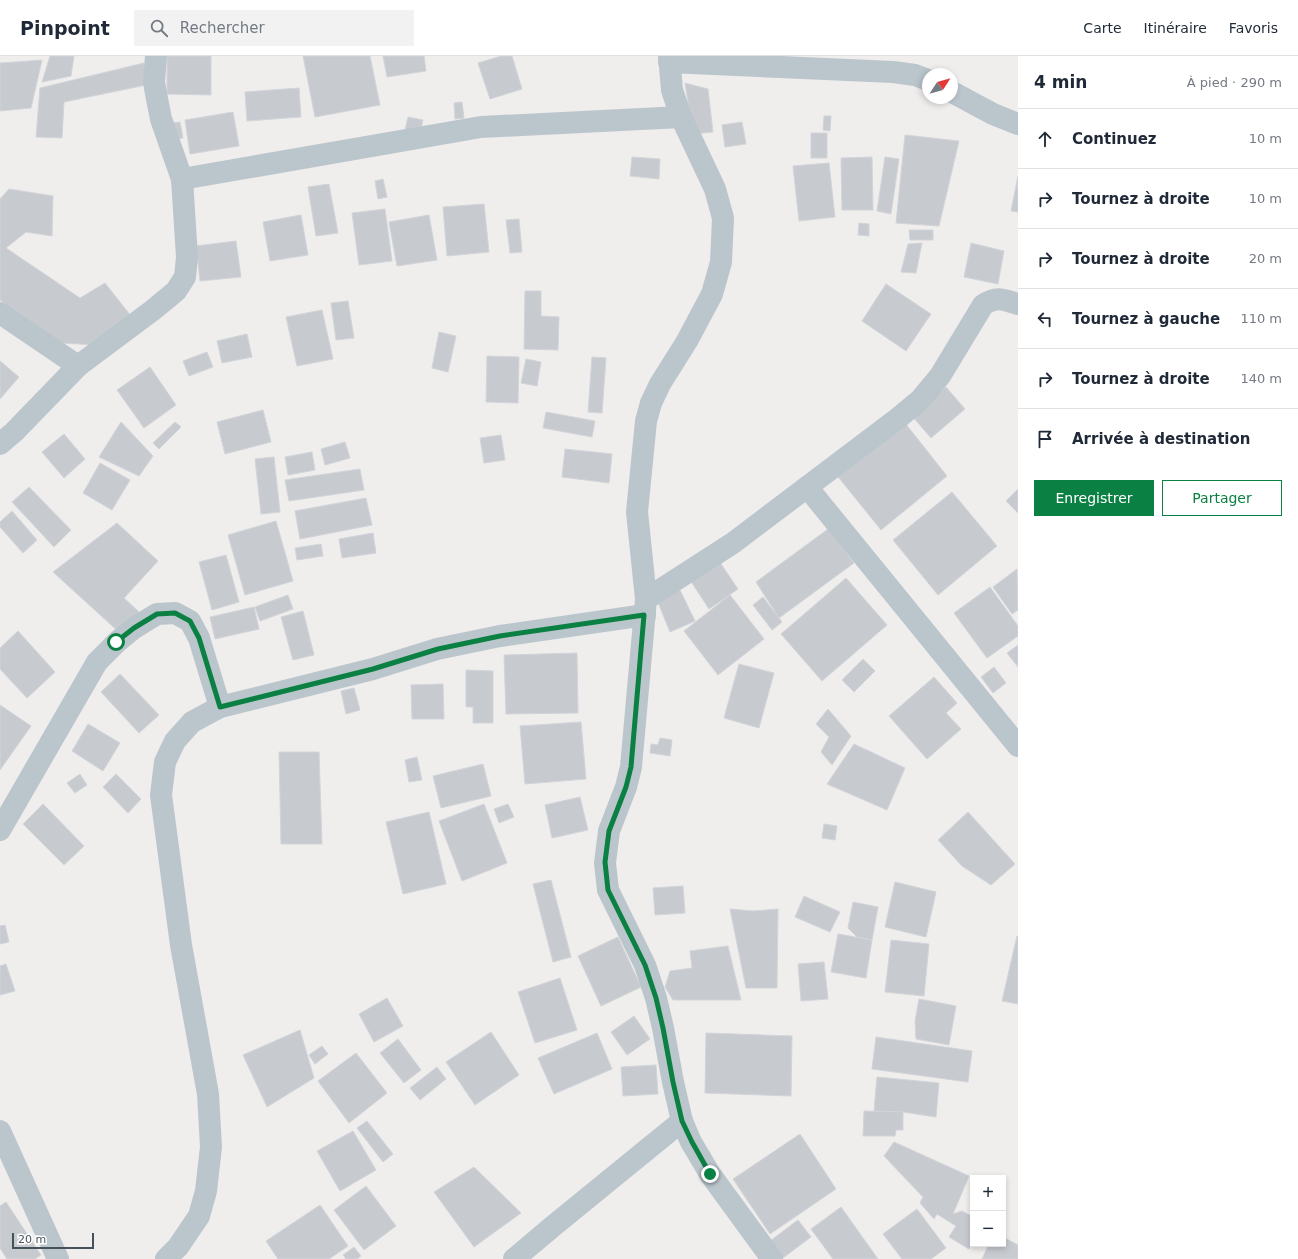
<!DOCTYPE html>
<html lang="fr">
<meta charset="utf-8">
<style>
:root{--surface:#fff;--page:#f2f2f3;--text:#1f2937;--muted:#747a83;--line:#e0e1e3;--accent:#0b8043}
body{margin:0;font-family:"DejaVu Sans",sans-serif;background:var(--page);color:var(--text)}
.controls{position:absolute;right:12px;bottom:12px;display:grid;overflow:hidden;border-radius:0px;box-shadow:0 2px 6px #0003}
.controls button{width:36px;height:36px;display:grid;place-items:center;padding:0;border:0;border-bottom:1px solid var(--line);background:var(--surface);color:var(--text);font:20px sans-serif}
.compass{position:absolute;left:922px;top:12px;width:36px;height:36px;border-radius:50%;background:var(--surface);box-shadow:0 2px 6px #0003;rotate:54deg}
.scale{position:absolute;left:12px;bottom:10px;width:82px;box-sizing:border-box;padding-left:4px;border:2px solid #46525a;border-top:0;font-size:11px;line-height:14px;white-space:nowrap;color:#46525a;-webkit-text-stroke:3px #fff;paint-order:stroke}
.stop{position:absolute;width:12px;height:12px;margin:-9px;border:3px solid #0b8043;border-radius:50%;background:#fff}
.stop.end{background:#0b8043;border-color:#fff;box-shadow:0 1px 4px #0008}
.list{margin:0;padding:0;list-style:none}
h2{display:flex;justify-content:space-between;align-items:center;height:52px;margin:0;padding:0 16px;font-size:17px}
h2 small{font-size:13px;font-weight:400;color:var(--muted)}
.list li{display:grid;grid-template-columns:26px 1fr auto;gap:12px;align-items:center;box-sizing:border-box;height:60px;padding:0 16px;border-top:1px solid var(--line)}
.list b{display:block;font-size:15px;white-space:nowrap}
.list em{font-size:13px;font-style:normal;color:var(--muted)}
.actions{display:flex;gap:8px;padding:12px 16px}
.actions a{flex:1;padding:9px 0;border:1px solid var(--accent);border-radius:0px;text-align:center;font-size:14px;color:var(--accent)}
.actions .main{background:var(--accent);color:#fff}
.icon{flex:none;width:22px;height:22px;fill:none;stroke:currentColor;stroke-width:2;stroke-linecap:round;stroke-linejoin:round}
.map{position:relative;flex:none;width:1018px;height:1203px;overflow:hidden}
header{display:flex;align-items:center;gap:24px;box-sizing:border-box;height:56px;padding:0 20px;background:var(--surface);border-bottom:1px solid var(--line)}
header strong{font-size:19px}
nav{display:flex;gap:22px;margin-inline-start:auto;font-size:14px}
.search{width:280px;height:36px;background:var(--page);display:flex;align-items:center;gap:10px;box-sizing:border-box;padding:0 14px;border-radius:0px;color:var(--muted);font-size:15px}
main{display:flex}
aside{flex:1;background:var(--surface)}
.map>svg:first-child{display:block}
.building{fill:#c7cbd0;stroke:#d1d4d9}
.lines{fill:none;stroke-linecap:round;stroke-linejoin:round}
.minor{stroke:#bbc6cc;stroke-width:22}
.route{stroke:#0b8043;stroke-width:5}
</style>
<header>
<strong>Pinpoint</strong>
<div class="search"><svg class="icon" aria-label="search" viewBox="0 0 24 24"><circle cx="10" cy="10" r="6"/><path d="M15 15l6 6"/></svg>Rechercher</div>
<nav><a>Carte</a><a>Itinéraire</a><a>Favoris</a></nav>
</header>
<main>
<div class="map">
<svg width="1018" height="1203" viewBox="0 0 1018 1203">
<rect width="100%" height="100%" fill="#f0eded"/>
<!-- building -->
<g class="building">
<path d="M 50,0 L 74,0 L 71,20 L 42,26 Z"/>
<path d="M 167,0 L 211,0 L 211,39 L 167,38 Z"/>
<path d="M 303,0 L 370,0 L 380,49 L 315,61 Z"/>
<path d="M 383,0 L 424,0 L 426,15 L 387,21 Z"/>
<path d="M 501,0 L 512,0 L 522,33 L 490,43 L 478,7 Z"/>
<path d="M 42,4 L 31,52 L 0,55 L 0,7 Z"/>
<path d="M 144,7 L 146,29 L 64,46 L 62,82 L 36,81 L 40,32 Z"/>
<path d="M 685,27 L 708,33 L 713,76 L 693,78 Z"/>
<path d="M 299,32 L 301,61 L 247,65 L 245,36 Z"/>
<path d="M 462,46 L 464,62 L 455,63 L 454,47 Z"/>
<path d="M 233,56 L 239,90 L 190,98 L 185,64 Z"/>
<path d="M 824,60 L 831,60 L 830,75 L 823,74 Z"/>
<path d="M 408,61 L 423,64 L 420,77 L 405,74 Z"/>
<path d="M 180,66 L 183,82 L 176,83 L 173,67 Z"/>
<path d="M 742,66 L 746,88 L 725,91 L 722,69 Z"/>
<rect x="811" y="77" width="16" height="25"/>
<path d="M 905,79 L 959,85 L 939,170 L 896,167 Z"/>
<path d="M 632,101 L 660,103 L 659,123 L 630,120 Z"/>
<path d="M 872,101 L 873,154 L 842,154 L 841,102 Z"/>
<path d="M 885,101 L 899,103 L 891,158 L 877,155 Z"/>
<path d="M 829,107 L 835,161 L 799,165 L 793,110 Z"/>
<path d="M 1018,120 L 1018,156 L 1011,155 Z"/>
<path d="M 383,123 L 387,141 L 378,143 L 375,125 Z"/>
<path d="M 329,128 L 338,177 L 316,180 L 308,131 Z"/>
<path d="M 9,133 L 53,140 L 52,180 L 26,176 L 6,192 L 80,242 L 105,227 L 131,260 L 95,289 L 62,287 L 0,244 L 0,143 Z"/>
<path d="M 484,148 L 489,196 L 447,200 L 443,151 Z"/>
<path d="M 385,153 L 392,205 L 359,209 L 352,157 Z"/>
<path d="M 301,159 L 308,199 L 270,205 L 263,166 Z"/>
<path d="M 429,159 L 437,204 L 397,210 L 389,166 Z"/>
<path d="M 519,163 L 522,196 L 510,197 L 506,164 Z"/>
<path d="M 859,167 L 869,168 L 869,180 L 858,179 Z"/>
<path d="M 909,174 L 933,174 L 933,184 L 910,184 Z"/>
<path d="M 236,185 L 241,221 L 200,225 L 196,190 Z"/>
<path d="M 922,187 L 916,217 L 901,216 L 908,188 Z"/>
<path d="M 971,187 L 1004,195 L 998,228 L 964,221 Z"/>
<path d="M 886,228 L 931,258 L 906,295 L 862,265 Z"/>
<path d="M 525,235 L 541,235 L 541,260 L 559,261 L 558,294 L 524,293 Z"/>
<path d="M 348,245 L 354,282 L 336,284 L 331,247 Z"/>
<path d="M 322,254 L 333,303 L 297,310 L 286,261 Z"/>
<path d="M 439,276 L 456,280 L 448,316 L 432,312 Z"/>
<path d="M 247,278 L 252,301 L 222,307 L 217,285 Z"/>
<path d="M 207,296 L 213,311 L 189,320 L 183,305 Z"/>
<path d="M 487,300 L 519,301 L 518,347 L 486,346 Z"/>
<path d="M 592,301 L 606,302 L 602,357 L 588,356 Z"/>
<path d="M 526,303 L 541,306 L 537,330 L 521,327 Z"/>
<path d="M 0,305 L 19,321 L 0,343 Z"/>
<path d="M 150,311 L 176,349 L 144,372 L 117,334 Z"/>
<path d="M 946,331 L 965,353 L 931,382 L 912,360 Z"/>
<path d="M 263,354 L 271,386 L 225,398 L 217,366 Z"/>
<path d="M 546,356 L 595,365 L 592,381 L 543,372 Z"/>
<path d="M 901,362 L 947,420 L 881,474 L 835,417 Z"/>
<path d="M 121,366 L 153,400 L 139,420 L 99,401 Z"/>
<path d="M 175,366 L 181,371 L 159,393 L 153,387 Z"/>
<path d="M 64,378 L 85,403 L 64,422 L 42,396 Z"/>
<path d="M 501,379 L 505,404 L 484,407 L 480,382 Z"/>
<path d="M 345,386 L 350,402 L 325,409 L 321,393 Z"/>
<path d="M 565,393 L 612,398 L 609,427 L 562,421 Z"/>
<path d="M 312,396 L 315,414 L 288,419 L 285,401 Z"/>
<path d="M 274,401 L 280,456 L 261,458 L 255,403 Z"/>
<path d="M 100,407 L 130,424 L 112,454 L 83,437 Z"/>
<path d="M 360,413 L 364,434 L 289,445 L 285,424 Z"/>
<path d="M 29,431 L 71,474 L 54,491 L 12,446 Z"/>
<path d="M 1018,433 L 1018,457 L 1006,445 Z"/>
<path d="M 952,436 L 997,490 L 938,539 L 893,484 Z"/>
<path d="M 366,442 L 372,469 L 300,483 L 295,455 Z"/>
<path d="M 12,455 L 37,484 L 23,497 L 0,471 L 0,466 Z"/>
<path d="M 276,465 L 293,525 L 245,539 L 228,479 Z"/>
<path d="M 117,467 L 158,505 L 124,542 L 139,556 L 120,577 L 53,516 Z"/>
<path d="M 828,473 L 854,507 L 779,562 L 756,526 Z"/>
<path d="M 373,477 L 376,497 L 342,502 L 339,483 Z"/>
<path d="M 321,488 L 323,500 L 297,504 L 295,492 Z"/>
<path d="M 226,499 L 239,546 L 212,554 L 199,506 Z"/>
<path d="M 719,505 L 738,533 L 709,553 L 690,524 Z"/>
<path d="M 1017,513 L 1018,554 L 1012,558 L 993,531 Z"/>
<path d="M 846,522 L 887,569 L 822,625 L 781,578 Z"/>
<path d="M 990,531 L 1018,570 L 1018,580 L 987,602 L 954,557 Z"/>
<path d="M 680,534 L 695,565 L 670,576 L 657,544 Z"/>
<path d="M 288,539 L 293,553 L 260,565 L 255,551 Z"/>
<path d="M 730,539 L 764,583 L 718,619 L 684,575 Z"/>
<path d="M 763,541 L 782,566 L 772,574 L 753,549 Z"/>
<path d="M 254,551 L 259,573 L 215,583 L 210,561 Z"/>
<path d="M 303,555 L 314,599 L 293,604 L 281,561 Z"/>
<path d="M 18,575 L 55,616 L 27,642 L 0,613 L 0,592 Z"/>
<path d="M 1018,589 L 1018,611 L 1007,597 Z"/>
<path d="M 577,597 L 578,657 L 506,658 L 504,599 Z"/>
<path d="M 863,603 L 875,615 L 854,636 L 842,624 Z"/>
<path d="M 739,608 L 774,617 L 759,672 L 724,662 Z"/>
<path d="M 994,611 L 1006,627 L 993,637 L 981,621 Z"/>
<path d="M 466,614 L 493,615 L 493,667 L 473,667 L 473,651 L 466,651 Z"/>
<path d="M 120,618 L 159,659 L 139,677 L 101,636 Z"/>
<path d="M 934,621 L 957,647 L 946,657 L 961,673 L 927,703 L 889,660 Z"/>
<path d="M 443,628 L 444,663 L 412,663 L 411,629 Z"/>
<path d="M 354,632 L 360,654 L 346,658 L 341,635 Z"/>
<path d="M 0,649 L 31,670 L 0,714 Z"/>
<path d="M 828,653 L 851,680 L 832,709 L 821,696 L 829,681 L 816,668 Z"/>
<path d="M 581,666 L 586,723 L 525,728 L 520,670 Z"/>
<path d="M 88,668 L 120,687 L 103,715 L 72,695 Z"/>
<path d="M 660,682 L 672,684 L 670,700 L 650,697 L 651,688 L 658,689 Z"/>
<path d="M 854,688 L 905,712 L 887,754 L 827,728 Z"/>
<path d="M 279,696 L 319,696 L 322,788 L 281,788 Z"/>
<path d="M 417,701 L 422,724 L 409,726 L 405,704 Z"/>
<path d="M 483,708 L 491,740 L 441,752 L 433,720 Z"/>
<path d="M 80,718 L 87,729 L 75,737 L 67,727 Z"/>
<path d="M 116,718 L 141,743 L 128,757 L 103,731 Z"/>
<path d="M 580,741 L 588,774 L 552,782 L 545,749 Z"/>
<path d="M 43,748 L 84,790 L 64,809 L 23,768 Z"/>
<path d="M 484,748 L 507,807 L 462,825 L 439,765 Z"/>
<path d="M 508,748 L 514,761 L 499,767 L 494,753 Z"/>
<path d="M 429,756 L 446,828 L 403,838 L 386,766 Z"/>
<path d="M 968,756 L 1015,808 L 991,829 L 962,810 L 938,784 Z"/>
<path d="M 824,768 L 837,770 L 835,784 L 822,782 Z"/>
<path d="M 551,824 L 571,901 L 553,906 L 533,828 Z"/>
<path d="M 895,826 L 936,836 L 926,881 L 885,871 Z"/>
<path d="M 683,830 L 685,857 L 655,859 L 653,832 Z"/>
<path d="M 804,840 L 840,856 L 830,876 L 795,861 Z"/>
<path d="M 853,846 L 878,851 L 872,884 L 857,881 L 848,872 Z"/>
<path d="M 730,853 L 753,855 L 778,853 L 777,932 L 746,932 Z"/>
<path d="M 5,869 L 9,886 L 0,888 L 0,870 Z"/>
<path d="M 838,878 L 872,884 L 866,922 L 831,916 Z"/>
<path d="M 1017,880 L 1018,880 L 1018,948 L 1002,945 Z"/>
<path d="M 618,881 L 641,931 L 601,950 L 578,900 Z"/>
<path d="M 891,884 L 929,888 L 924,940 L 885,936 Z"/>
<path d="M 728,890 L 741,944 L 673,944 L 665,931 L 670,915 L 692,912 L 690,895 Z"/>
<path d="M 824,906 L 828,943 L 801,945 L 798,908 Z"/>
<path d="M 6,908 L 15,935 L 0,939 L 0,910 Z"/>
<path d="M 560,922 L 577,974 L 535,987 L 518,936 Z"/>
<path d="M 387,942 L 403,970 L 374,986 L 359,958 Z"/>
<path d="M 919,943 L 956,950 L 949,989 L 916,983 L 915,965 Z"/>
<path d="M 634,960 L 650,983 L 627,999 L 611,976 Z"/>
<path d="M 300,974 L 314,1022 L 267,1051 L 243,999 Z"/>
<path d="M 491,976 L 519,1019 L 475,1049 L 446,1006 Z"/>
<path d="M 597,977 L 612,1013 L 554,1038 L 538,1002 Z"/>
<path d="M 706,977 L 792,980 L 791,1040 L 705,1037 Z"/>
<path d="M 876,981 L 972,995 L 968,1026 L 872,1013 Z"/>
<path d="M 398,983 L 421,1014 L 404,1027 L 380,997 Z"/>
<path d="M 322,990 L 328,998 L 315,1008 L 309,999 Z"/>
<path d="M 356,997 L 387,1037 L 349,1067 L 318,1025 Z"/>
<path d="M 656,1009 L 658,1038 L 623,1040 L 621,1011 Z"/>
<path d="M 437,1011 L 446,1023 L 420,1044 L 410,1032 Z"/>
<path d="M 877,1021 L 939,1027 L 936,1061 L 903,1056 L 874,1055 Z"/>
<path d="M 864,1055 L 903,1056 L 903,1074 L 896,1074 L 895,1080 L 863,1080 Z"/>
<path d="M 367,1065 L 393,1098 L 383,1106 L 357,1072 Z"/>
<path d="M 353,1075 L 376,1114 L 340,1135 L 317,1095 Z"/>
<path d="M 800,1078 L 836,1133 L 770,1178 L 733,1123 Z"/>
<path d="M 894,1086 L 969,1120 L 953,1158 L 962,1155 L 973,1161 L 973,1186 L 969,1193 L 949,1181 L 956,1170 L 937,1158 L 934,1163 L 920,1147 L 923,1141 L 884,1100 Z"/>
<path d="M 474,1111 L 521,1157 L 474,1191 L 434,1136 Z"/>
<path d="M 366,1130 L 396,1170 L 364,1194 L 334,1154 Z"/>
<path d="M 6,1146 L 41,1199 L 35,1203 L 7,1203 L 0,1192 L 0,1150 Z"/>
<path d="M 320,1149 L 348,1190 L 329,1203 L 278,1203 L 266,1185 Z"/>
<path d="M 841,1151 L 878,1203 L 833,1203 L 811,1173 Z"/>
<path d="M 917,1153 L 946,1192 L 931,1203 L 902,1203 L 883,1178 Z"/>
<path d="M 798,1164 L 811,1181 L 783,1202 L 770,1185 Z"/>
<path d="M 1003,1181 L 1018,1189 L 1018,1203 L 982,1203 L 989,1188 L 1003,1188 Z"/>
<path d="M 354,1191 L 361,1200 L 357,1203 L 346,1203 L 343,1199 Z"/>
</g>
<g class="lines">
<!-- minor -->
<g class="minor">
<path d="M 669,0 L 672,34 L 681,61 L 715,133 L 723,162 L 721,206 L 712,238 L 687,285 L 660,328 L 651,347 L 646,365 L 637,456 L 646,543 L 631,711 L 626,731 L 609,775 L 605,807 L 608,834 L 645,909 L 656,942 L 663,972 L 673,1026 L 682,1065 L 691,1086 L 710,1118 L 772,1203"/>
<path d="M 669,6 L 893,16 L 915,19 L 928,24"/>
<path d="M 952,36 L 993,58 L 1018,68"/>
<path d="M 182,123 L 481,71 L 681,61"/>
<path d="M 0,257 L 78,310"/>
<path d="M 0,388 L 14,376 L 78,310 L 153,254 L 176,235 L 185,221 L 187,201 L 182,123 L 161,63 L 157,43 L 154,26 L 156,0"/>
<path d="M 807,431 L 1018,690"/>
<path d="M 646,543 L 733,487 L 897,363 L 920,344 L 940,320 L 983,249 C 997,240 1002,243 1018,248"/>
<path d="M 0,774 L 97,606 L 117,586 L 134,572 L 157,558 L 175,557 L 190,565 L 199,582 L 220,651"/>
<path d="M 0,1075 L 58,1203"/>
<path d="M 166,1203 L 178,1191 L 199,1160 L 206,1135 L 211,1091 L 208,1038 L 181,889 L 161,739 L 165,706 L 175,685 L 192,666 L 220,651 L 373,613 L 437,593 L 500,580 L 645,559"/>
<path d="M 514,1203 L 552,1171 L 682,1065"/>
</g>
</g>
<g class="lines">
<!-- route -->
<path class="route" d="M 116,586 L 134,572 L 157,558 L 175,557 L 190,565 L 199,582 L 220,651 L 373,613 L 438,593 L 500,580 L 644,559 L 631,711 L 626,731 L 609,775 L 605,806 L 608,834 L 645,909 L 656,942 L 663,972 L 673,1026 L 682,1065 L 692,1086 L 710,1118"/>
</g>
</svg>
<div class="controls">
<button>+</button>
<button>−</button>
</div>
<svg class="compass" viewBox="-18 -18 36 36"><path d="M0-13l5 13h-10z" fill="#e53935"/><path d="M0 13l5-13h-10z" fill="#747a83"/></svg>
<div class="scale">20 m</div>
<div class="stop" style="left:116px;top:586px"></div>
<div class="stop end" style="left:710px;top:1118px"></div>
</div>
<aside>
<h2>4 min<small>À pied · 290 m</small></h2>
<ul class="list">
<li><svg class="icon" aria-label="ahead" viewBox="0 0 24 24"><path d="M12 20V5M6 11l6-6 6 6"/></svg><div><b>Continuez</b></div><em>10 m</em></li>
<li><svg class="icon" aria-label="right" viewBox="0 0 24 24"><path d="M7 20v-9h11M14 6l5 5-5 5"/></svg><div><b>Tournez à droite</b></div><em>10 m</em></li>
<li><svg class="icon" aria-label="right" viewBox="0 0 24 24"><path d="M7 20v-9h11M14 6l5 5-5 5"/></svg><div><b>Tournez à droite</b></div><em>20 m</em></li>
<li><svg class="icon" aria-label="left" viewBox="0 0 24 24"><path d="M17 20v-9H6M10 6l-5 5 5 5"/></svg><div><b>Tournez à gauche</b></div><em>110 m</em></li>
<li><svg class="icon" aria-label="right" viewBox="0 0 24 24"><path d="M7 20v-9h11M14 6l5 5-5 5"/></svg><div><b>Tournez à droite</b></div><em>140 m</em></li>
<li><svg class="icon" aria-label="arrive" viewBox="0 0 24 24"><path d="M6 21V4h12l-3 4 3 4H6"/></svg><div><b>Arrivée à destination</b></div></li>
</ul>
<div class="actions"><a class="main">Enregistrer</a><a>Partager</a></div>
</aside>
</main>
